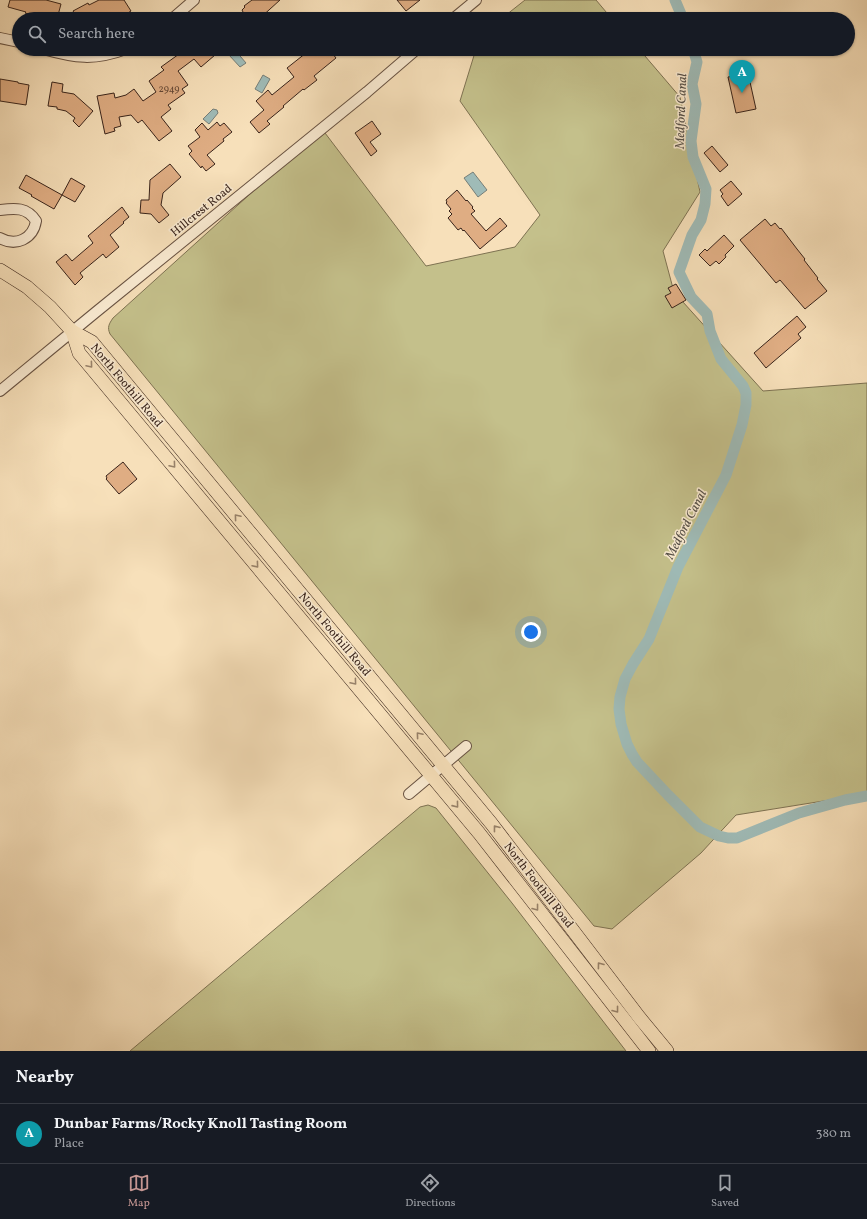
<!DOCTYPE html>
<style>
:root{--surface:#171b24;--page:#242831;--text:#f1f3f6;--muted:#9ea1a6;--line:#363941;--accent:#c59692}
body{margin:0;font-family:Vollkorn,serif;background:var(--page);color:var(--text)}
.you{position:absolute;left:531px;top:632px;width:14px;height:14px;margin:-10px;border:3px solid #fff;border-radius:50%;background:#1a73e8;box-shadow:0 0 0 6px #1a73e833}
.badge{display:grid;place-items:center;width:26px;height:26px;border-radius:50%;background:var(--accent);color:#fff;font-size:13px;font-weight:700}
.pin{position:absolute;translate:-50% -33px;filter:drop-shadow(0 1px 2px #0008)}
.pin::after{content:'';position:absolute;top:21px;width:14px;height:12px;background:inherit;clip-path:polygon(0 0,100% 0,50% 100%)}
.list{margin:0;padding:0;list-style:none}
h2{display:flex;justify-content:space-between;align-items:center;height:52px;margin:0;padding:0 16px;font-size:17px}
h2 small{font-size:13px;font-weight:400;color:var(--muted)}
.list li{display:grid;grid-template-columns:26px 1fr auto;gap:12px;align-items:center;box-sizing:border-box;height:60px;padding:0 16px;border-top:1px solid var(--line)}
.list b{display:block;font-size:15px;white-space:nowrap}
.list p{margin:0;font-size:13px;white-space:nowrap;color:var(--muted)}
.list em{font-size:13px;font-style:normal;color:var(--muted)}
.icon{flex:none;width:22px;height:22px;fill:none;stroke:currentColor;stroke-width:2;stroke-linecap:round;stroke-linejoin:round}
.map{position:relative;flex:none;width:867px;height:1051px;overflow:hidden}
.search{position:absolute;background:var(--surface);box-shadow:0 1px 3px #0004;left:12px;right:12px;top:12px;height:44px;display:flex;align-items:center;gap:10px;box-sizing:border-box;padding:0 14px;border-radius:22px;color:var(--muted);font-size:15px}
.sheet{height:112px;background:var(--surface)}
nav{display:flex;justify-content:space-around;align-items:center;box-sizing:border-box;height:56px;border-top:1px solid var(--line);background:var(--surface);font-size:11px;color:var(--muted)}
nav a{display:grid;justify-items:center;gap:2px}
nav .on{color:var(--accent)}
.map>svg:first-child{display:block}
.green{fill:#c4c08b;stroke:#7e7252}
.water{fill:#9fbbb7;stroke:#767e78}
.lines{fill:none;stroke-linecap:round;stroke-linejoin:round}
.canal{stroke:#9fbbb7;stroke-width:11}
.building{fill:#dfad83;stroke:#38231a}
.minor-casing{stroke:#685242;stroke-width:12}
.major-casing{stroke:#38231a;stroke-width:14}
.minor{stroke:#faebd2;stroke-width:10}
.major{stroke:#f7e0ba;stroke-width:13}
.oneway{stroke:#98826a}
.labels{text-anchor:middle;stroke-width:3;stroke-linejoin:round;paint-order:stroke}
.number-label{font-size:10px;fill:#624634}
.street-label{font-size:12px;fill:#38231a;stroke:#faebd2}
.water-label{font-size:13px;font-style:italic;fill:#575149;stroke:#faebd2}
</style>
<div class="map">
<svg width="867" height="1051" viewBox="0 0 867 1051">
<rect width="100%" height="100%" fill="#f7e0ba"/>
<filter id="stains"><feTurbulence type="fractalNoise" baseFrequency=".005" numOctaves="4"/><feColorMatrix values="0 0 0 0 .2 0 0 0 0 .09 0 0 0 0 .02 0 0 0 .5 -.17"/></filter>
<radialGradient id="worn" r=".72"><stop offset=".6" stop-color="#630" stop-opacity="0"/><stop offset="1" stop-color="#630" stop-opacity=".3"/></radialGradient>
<!-- green -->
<g class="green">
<path d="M 525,0 L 596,0 L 612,19 L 501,19 Z"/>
<path d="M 476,49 L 639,49 L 680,97 L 700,192 L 663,251 L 674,292 L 763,391 L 867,383 L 867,794 L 736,815 L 701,853 L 612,929 L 594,926 L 110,334 C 107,327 109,324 113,318 L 322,129 L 426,266 L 515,247 L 540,215 L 460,101 Z"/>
<path d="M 428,805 L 436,808 L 512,903 L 626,1051 L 130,1051 L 420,807 Z"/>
</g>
<!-- water -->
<g class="water">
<path d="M 235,50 L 246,63 L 240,67 L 229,55 Z"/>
<path d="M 263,75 L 270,79 L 262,93 L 255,89 Z"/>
<path d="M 213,109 L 217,110 L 218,113 L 209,124 L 203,119 Z"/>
<path d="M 473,172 L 487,190 L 478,197 L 464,178 Z"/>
</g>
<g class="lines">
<!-- canal -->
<g class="canal">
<path d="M 675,0 L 683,19"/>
<path d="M 693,49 L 697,62 L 692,84 L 696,104 L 691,141 L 693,157 L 706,189 L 705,204 L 701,220 L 692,235 L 679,272 L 691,297 L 707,314 L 710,331 L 721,359 L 743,386 L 746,393 L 746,405 L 742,425 L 726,475 L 678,567 L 649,639 L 633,664 L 625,679 L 620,697 L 619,709 L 621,724 L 627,744 L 632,754 L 637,762 L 668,795 L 700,827 L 719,836 L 728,838 L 737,838 L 799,813 L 845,800 L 867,796"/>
</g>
</g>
<!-- building -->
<g class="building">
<path d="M 10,0 L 46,0 L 61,4 L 57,19 L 48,19 L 25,13 L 26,12 L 8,7 Z"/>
<path d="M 99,0 L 124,0 L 131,11 L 118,19 L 116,16 L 109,19 L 78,19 L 73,11 L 88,3 L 89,5 Z"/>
<path d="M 252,0 L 280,0 L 259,19 L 234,19 L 243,12 L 242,10 L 245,7 L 244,6 Z"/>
<path d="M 397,0 L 420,0 L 406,11 Z"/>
<path d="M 186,49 L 222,49 L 201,67 L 194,59 L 178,71 L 188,85 L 182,89 L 185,93 L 168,105 L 171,109 L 161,117 L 172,131 L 159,141 L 142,120 L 138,123 L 131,115 L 119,117 L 121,126 L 114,128 L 115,131 L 105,134 L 97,96 L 114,93 L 115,98 L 126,95 L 134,89 L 143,101 L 156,92 L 149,81 L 164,70 L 161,67 Z"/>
<path d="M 311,49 L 329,49 L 336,58 L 314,76 L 317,80 L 304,90 L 303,89 L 283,106 L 284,107 L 267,121 L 270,124 L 259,133 L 250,122 L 264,110 L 256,101 L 268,90 L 272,95 L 294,77 L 287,68 Z"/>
<path d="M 748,73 L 756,109 L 736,113 L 728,77 Z"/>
<path d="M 0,79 L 18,82 L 18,83 L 29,85 L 26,105 L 0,101 Z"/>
<path d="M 52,82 L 63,84 L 62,92 L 74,94 L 93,111 L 79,127 L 73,121 L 75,118 L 66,111 L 57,109 L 57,107 L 48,106 Z"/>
<path d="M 372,121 L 381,134 L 370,142 L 377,151 L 371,156 L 355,133 Z"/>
<path d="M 217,122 L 220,126 L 224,123 L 232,132 L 223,139 L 224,141 L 207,155 L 215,164 L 206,171 L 202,166 L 201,168 L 189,154 L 192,151 L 188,146 L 200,137 L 195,130 L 202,123 L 208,130 Z"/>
<path d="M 712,146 L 728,165 L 720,172 L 704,153 Z"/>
<path d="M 170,164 L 181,177 L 163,193 L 161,205 L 169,215 L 159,223 L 151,214 L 140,213 L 141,200 L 149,200 L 150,180 Z"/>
<path d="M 26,175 L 62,195 L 54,209 L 31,196 L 32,195 L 19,188 Z"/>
<path d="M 71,178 L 85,186 L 75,202 L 62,195 Z"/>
<path d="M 731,181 L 742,194 L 728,206 L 721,196 L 723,194 L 720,190 Z"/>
<path d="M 457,190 L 466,201 L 467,200 L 473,207 L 472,208 L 475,211 L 471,214 L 486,231 L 500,218 L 507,226 L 480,249 L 464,230 L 463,231 L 461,228 L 458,230 L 448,218 L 452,214 L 449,211 L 451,209 L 446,203 L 447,202 L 446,200 Z"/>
<path d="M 122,207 L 129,217 L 123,222 L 124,223 L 110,235 L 119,247 L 106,258 L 103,254 L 80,273 L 83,277 L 75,285 L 56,262 L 66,254 L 72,261 L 93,243 L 88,236 Z"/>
<path d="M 765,219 L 771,226 L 775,223 L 780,229 L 781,228 L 797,249 L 805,259 L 804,260 L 818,278 L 817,279 L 827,291 L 805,309 L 780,280 L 776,283 L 740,240 Z"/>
<path d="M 724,235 L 734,246 L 725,255 L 726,257 L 719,264 L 716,261 L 710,266 L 699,255 L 705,249 L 707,251 Z"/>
<path d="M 676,284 L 686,300 L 672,308 L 665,296 L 671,293 L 668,288 Z"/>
<path d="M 797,316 L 806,327 L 798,334 L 801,338 L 766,368 L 754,353 Z"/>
<path d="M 123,462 L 137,479 L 119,494 L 106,479 L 107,478 L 106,476 Z"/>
</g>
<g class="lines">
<defs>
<g id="minor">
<path d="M 172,19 L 194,0"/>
<path d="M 453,19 L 476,0"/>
<path d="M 0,38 L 19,42"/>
<path d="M 43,49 C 75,58 94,61 126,49"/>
<path d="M 0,210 C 15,208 27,207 36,221 C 33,239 16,247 0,238"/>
<path d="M 0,391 L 96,312 L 367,92 L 417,49"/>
<path d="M 409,794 L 466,746"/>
</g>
<g id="major">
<path d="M 0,270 L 27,287 L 50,307 L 72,331 L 92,342 L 491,823 L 639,1017 L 667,1051"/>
<path d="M 72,331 L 79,353 L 479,833 L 649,1051"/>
</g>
</defs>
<!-- minor casing -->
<use href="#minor" class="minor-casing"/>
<!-- major casing -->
<use href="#major" class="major-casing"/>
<!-- minor -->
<use href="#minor" class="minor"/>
<!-- major -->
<use href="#major" class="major"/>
</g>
<!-- one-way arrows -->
<defs><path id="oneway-chevron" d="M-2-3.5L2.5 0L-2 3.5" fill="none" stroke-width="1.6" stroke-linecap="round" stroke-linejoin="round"/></defs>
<g class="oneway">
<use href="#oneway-chevron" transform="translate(90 365) rotate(50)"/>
<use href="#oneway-chevron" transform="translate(173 465) rotate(50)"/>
<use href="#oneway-chevron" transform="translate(237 517) rotate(-130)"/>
<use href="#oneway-chevron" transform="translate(256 565) rotate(50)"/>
<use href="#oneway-chevron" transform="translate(354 682) rotate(50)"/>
<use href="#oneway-chevron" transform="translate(419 735) rotate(-130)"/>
<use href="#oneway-chevron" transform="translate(456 805) rotate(51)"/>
<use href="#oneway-chevron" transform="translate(496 828) rotate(-128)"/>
<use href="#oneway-chevron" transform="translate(536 908) rotate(52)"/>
<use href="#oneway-chevron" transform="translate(600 965) rotate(-127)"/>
<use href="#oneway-chevron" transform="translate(616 1010) rotate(52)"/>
</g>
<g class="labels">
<!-- number labels -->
<g class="number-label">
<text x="169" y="92">2949</text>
</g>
<!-- street labels -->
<g class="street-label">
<text transform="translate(201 210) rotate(-39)" y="4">Hillcrest Road</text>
<text transform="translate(127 385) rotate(50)" y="4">North Foothill Road</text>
<text transform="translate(335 634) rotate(50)" y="4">North Foothill Road</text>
<text transform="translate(539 885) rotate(52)" y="4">North Foothill Road</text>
</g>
<!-- water labels -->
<g class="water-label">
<text transform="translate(680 111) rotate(-88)" y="5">Medford Canal</text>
<text transform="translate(685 524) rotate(-63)" y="5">Medford Canal</text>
</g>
</g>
<rect width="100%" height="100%" filter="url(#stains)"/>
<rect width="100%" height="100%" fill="url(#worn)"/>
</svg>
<div class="you"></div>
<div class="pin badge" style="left:742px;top:93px;background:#0f9aa8">A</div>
<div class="search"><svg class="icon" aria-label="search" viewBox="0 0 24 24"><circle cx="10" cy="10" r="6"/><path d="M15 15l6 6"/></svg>Search here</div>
</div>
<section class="sheet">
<h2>Nearby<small></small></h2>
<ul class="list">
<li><span class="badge" style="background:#0f9aa8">A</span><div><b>Dunbar Farms/Rocky Knoll Tasting Room</b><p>Place</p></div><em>380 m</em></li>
</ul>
</section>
<nav>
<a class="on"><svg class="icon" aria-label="map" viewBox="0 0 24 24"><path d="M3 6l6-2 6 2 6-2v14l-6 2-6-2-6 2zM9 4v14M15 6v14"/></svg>Map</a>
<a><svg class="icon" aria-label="directions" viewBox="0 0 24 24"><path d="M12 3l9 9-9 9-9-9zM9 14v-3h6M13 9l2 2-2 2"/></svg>Directions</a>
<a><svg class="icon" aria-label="saved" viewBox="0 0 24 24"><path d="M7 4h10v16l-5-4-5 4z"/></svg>Saved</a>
</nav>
